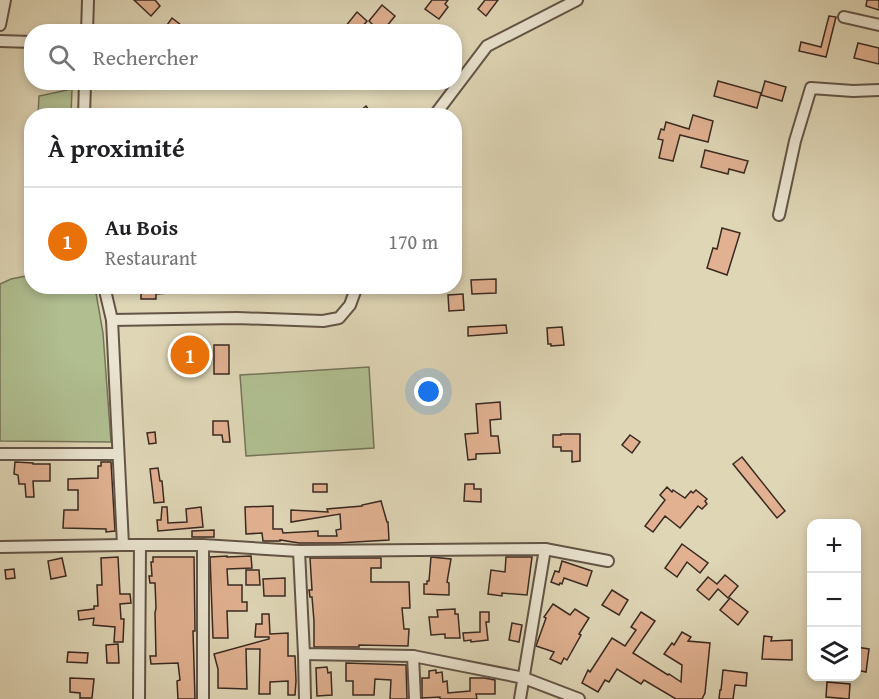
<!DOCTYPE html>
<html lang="fr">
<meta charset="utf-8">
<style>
:root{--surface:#fff;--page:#f6f6f6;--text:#202124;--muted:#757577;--line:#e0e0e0;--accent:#0f766e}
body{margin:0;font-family:"Gentium Book Plus",serif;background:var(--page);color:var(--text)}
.controls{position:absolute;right:18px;bottom:18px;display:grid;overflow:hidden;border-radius:12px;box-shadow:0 3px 9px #0003}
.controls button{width:54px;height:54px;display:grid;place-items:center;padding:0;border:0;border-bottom:2px solid var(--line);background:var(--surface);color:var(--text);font:30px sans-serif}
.you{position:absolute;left:429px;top:392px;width:21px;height:21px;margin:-15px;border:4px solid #fff;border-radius:50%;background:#1a73e8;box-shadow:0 0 0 9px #1a73e833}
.badge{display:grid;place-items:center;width:39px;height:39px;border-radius:50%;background:var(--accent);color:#fff;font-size:20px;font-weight:700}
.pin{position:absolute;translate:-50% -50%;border:3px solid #fff;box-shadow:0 2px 6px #0006}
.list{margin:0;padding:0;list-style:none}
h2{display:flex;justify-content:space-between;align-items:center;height:78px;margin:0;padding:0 24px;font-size:26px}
h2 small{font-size:20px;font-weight:400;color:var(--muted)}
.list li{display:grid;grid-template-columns:39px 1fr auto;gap:18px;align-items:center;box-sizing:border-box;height:108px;padding:0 24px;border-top:2px solid var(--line)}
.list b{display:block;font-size:22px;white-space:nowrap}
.list p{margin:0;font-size:20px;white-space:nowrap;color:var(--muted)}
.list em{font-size:20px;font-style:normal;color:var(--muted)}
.icon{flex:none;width:33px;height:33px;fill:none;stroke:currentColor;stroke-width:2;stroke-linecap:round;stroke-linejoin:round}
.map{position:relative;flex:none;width:879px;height:699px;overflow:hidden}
.search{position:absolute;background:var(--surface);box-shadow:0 3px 9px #0003;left:24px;top:24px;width:438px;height:66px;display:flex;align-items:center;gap:15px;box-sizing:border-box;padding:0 21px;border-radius:24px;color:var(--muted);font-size:22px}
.panel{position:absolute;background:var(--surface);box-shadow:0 3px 9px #0003;left:24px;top:108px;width:438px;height:186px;border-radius:24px}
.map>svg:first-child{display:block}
.green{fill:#b0be90;stroke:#757458;stroke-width:1.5}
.building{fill:#e1b191;stroke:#3a2921;stroke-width:1.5}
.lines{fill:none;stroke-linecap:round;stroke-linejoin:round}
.minor-casing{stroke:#635446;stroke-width:14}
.minor{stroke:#eae4d0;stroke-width:10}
</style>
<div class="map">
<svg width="879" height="699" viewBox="0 0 879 699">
<rect width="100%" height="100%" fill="#dfd6b6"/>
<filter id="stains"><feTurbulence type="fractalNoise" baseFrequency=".00333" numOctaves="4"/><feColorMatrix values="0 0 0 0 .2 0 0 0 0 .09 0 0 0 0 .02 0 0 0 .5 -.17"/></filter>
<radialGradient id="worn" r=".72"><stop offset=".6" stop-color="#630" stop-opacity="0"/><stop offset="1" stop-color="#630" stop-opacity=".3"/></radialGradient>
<!-- green -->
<g class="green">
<path d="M 72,89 L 71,115 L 38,115 L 39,96 Z"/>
<path d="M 31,275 L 32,286 L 95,287 L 103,333 L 111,442 L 0,441 L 0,284 L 11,279 Z"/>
<path d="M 369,367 L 374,448 L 246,456 L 240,375 Z"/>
</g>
<!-- building -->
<g class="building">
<path d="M 134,0 L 155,0 L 160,6 L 151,16 Z"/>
<path d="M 432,0 L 448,0 L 445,4 L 448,7 L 439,19 L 425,9 Z"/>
<path d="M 485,0 L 498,0 L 486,16 L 478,9 Z"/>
<path d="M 867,0 L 879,0 L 879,10 L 866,6 Z"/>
<path d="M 382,5 L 395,16 L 382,32 L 380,32 L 369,21 Z"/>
<path d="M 357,12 L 367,21 L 358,32 L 341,32 Z"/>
<path d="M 829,16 L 836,17 L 826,57 L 799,51 L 801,42 L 821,47 Z"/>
<path d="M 172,18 L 190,32 L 162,32 Z"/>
<path d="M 858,43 L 879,48 L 879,64 L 854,58 Z"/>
<path d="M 718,81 L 761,93 L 757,108 L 714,96 Z"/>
<path d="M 765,81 L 786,87 L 782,101 L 761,95 Z"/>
<path d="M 366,106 L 373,116 L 354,116 Z"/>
<path d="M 693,115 L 713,121 L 708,142 L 680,135 L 673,161 L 659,158 L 663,140 L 658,139 L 661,129 L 664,130 L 666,122 L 689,129 Z"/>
<path d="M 705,150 L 748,161 L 744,173 L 729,169 L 728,174 L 701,167 Z"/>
<path d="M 722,228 L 740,233 L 727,275 L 707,268 L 713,248 L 717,249 Z"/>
<path d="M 496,279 L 496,293 L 472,294 L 471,280 Z"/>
<path d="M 141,286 L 167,286 L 167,293 L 156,294 L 156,299 L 141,299 Z"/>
<path d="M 463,294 L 464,310 L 449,311 L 448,295 Z"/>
<path d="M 506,325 L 507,333 L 468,336 L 468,327 Z"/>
<path d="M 562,327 L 564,345 L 551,346 L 551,344 L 548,344 L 547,328 Z"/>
<rect x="214" y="345" width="15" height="29"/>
<path d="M 500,402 L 501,419 L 490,420 L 491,436 L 498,436 L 500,453 L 476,454 L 476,459 L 468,460 L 465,434 L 478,433 L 476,404 Z"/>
<path d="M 213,421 L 228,421 L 230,442 L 223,442 L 222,435 L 213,435 Z"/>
<path d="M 155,432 L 156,443 L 149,444 L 147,433 Z"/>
<path d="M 561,434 L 580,434 L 580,461 L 572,462 L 572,451 L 561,451 L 561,447 L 553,447 L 553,435 L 561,435 Z"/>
<path d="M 630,435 L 640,442 L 632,453 L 622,445 Z"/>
<path d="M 742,457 L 785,511 L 777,518 L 733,464 Z"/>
<path d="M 15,462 L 33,463 L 33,464 L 50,464 L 50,481 L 33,481 L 34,497 L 26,497 L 25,484 L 19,484 L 18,475 L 14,474 Z"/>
<path d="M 101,462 L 111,462 L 115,531 L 106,532 L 106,529 L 63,528 L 64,510 L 78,510 L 78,490 L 68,490 L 68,479 L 98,478 L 98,466 L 101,466 Z"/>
<path d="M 158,468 L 160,481 L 162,481 L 164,502 L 154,503 L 150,469 Z"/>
<rect x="313" y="484" width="14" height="8"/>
<path d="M 465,484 L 474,484 L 474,489 L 481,489 L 481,502 L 464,501 Z"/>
<path d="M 667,487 L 672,492 L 673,490 L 685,498 L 691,491 L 693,493 L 696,490 L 707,499 L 705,501 L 707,504 L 702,509 L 698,506 L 680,528 L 665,516 L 653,532 L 645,526 L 665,500 L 660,495 Z"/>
<path d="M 381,501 L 387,522 L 388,522 L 389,540 L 338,543 L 299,543 L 280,540 L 280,541 L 263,541 L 262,533 L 246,534 L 245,507 L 273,506 L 273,529 L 282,529 L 283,533 L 318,531 L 318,536 L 337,536 L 336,530 L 341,529 L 340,514 L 291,522 L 291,510 L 328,512 L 327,509 L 362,506 L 362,505 Z"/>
<path d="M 162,507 L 167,507 L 168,523 L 187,522 L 186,509 L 201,507 L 203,527 L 158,531 L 157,520 L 161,520 Z"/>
<path d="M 214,530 L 214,537 L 192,537 L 192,531 Z"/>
<path d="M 682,544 L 708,563 L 700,573 L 687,562 L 677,577 L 665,568 Z"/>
<path d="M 227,556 L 227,557 L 251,556 L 252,568 L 227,569 L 228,585 L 242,585 L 242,602 L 247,602 L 247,611 L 227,611 L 228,638 L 213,638 L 210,557 Z"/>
<path d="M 118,557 L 120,594 L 130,594 L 131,603 L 120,604 L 121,619 L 124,619 L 123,642 L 114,642 L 115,627 L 93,625 L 94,618 L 79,620 L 78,611 L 94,609 L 94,606 L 98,606 L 97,585 L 102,585 L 101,558 Z"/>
<path d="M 153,557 L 194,557 L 195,631 L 193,631 L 195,699 L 178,699 L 177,681 L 180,680 L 178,663 L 151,664 L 150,656 L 156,656 L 155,613 L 156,608 L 155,583 L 150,583 L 149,576 L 152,576 L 151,562 L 153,562 Z"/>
<path d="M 431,557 L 451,559 L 447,582 L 449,583 L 449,595 L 424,594 L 424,584 L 427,584 L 427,581 L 429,581 Z"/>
<path d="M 506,557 L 532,557 L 527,595 L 502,593 L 502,596 L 488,594 L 491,570 L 505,572 Z"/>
<path d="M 62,558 L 66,576 L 51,579 L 48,561 Z"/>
<path d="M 310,558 L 381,558 L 381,568 L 371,568 L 371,582 L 409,582 L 410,608 L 402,608 L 404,629 L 409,629 L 408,646 L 359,645 L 359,647 L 314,647 L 314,621 L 312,597 L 310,597 L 309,590 L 312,590 Z"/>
<path d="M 562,561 L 592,571 L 587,586 L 564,578 L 562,584 L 560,583 L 559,585 L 551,582 L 555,571 L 559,572 Z"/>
<path d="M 14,569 L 15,578 L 6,579 L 5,570 Z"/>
<path d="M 246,570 L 259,570 L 260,585 L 246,585 Z"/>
<path d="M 725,575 L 738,586 L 728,598 L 718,589 L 709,600 L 697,590 L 708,577 L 717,584 Z"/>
<path d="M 285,578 L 285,596 L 264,596 L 263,579 Z"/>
<path d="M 612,590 L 628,600 L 619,615 L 602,605 Z"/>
<path d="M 730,598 L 748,612 L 738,625 L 720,610 Z"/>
<path d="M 553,604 L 570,615 L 575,609 L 589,618 L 579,634 L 581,635 L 567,660 L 564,658 L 561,664 L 550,659 L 554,652 L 536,646 L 546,618 L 544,617 Z"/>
<path d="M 455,609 L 455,614 L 458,614 L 460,638 L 445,638 L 445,634 L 431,635 L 429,617 L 438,617 L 437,610 Z"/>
<path d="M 480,612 L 489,612 L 489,622 L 486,622 L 488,640 L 471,642 L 471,640 L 464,641 L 463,633 L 480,632 Z"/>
<path d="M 641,612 L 655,621 L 633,653 L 668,675 L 669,674 L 681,682 L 682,665 L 664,654 L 672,643 L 674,645 L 682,632 L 691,637 L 688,641 L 710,643 L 705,693 L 702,699 L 676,699 L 644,680 L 641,684 L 617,669 L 609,682 L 605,680 L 598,692 L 582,683 L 588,670 L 590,672 L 612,638 L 625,646 L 636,630 L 631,627 Z"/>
<path d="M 262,614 L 269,614 L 270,634 L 288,633 L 288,656 L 295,656 L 296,681 L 295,695 L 288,695 L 288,681 L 270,682 L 270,694 L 259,694 L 260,649 L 246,649 L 247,689 L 218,688 L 218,669 L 214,654 L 269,639 L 269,637 L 255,637 L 256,624 L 262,624 Z"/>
<path d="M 512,623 L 522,625 L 519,642 L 509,640 Z"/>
<path d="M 764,636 L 772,637 L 771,641 L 792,640 L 792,660 L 762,659 Z"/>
<path d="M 118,644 L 119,663 L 107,663 L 106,645 Z"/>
<path d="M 856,647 L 869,649 L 866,672 L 856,670 Z"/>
<path d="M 68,652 L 88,653 L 87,663 L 67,662 Z"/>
<path d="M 346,663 L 406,665 L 407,699 L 390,699 L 391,680 L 375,679 L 374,695 L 353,695 L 353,681 L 346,681 Z"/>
<path d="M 327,667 L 328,673 L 331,672 L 332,695 L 317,696 L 316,668 Z"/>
<path d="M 436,670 L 436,673 L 442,672 L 443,682 L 447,681 L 448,693 L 470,691 L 470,678 L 484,678 L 495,680 L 495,694 L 476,694 L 477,699 L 440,699 L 440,697 L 422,698 L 422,678 L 429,678 L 429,671 Z"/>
<path d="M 723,670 L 747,673 L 746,686 L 735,685 L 733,699 L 719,699 L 720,690 L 721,690 Z"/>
<path d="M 70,678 L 94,679 L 92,698 L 80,698 L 80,693 L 70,692 Z"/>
<path d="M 827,682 L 850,684 L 849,699 L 826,697 Z"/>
</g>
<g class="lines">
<defs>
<g id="minor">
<path d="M 844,17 L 879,25"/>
<path d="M 0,25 L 5,0"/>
<path d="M 87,32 L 88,0"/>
<path d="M 0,41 L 32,42"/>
<path d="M 84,116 L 85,82"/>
<path d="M 434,116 L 487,46 L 577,0"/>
<path d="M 779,215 L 795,141 L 811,88 L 853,91 L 879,90"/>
<path d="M 104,286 L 112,320 L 123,545 L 203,545 L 299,551 L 304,654 L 413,656 L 415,699"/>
<path d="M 112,320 L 237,318 L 323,321 L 339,318 L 350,305 L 357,286"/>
<path d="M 0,454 L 118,454"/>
<path d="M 203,545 L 203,699"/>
<path d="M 0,547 L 123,545"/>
<path d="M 299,551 L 545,549 L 608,561"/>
<path d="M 304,654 L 305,699"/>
<path d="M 413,656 L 524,678 L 579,699"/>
<path d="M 139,699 L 140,545"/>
<path d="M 520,699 L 545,549"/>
</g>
</defs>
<!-- minor casing -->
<use href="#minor" class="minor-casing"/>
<!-- minor -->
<use href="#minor" class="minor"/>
</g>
<rect width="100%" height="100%" filter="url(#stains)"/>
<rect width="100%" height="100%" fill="url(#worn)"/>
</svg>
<div class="controls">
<button>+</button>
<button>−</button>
<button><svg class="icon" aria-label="layers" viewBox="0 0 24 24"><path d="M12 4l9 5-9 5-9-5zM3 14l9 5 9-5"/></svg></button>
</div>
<div class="you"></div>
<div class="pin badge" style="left:190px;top:355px;background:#e8710a">1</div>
<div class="search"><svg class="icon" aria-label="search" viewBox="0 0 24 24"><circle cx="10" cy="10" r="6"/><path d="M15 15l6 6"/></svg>Rechercher</div>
<section class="panel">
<h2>À proximité<small></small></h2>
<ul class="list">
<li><span class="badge" style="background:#e8710a">1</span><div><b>Au Bois</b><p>Restaurant</p></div><em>170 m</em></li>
</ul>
</section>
</div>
